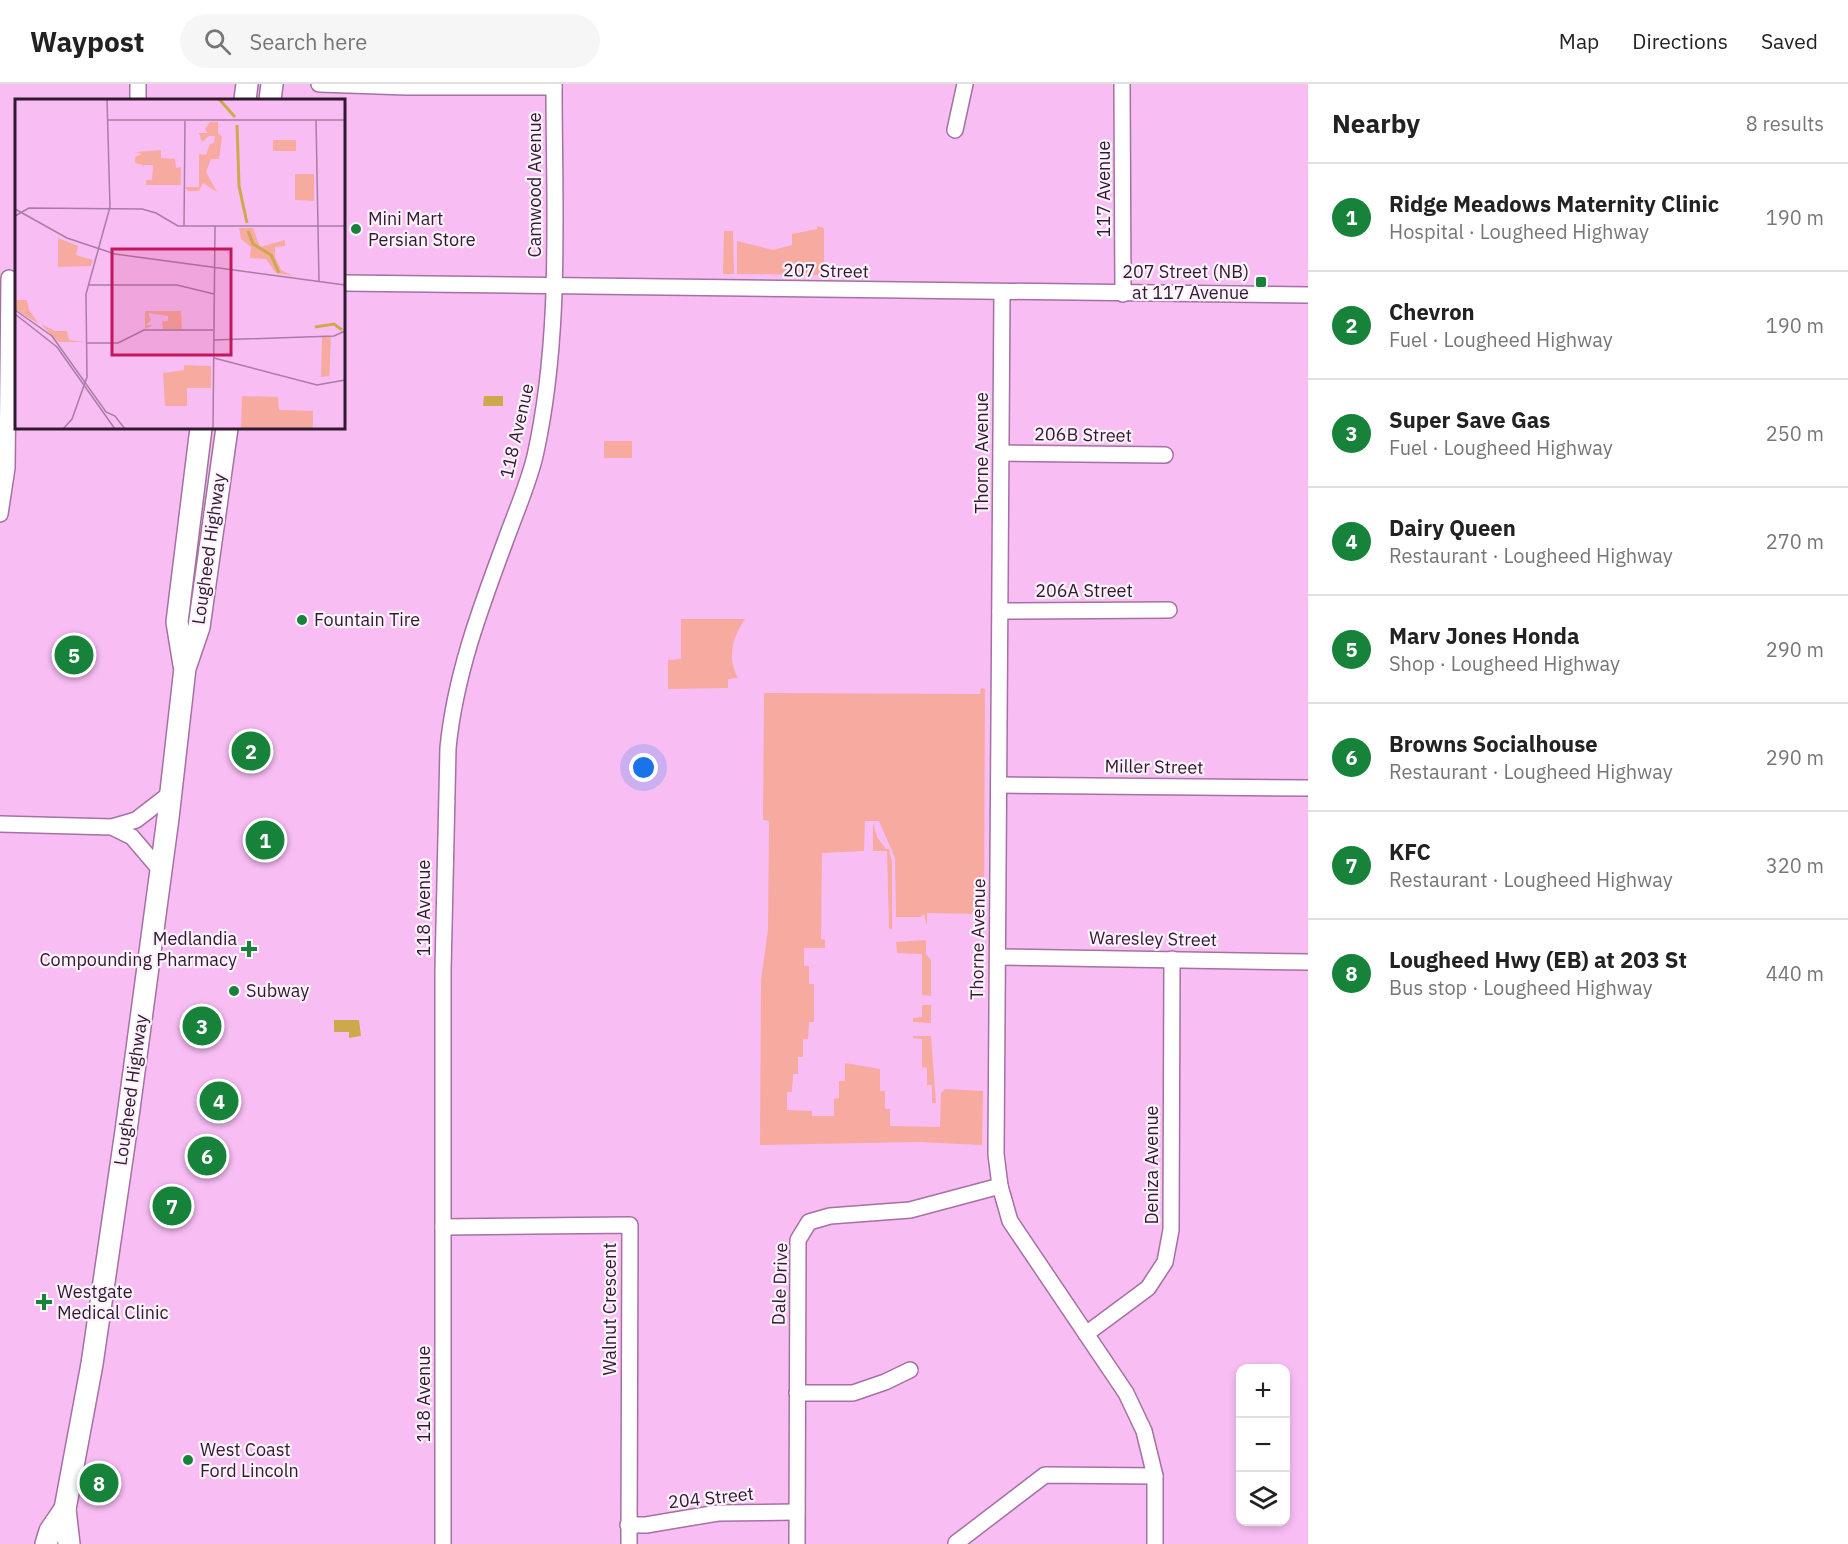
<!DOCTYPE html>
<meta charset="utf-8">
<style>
:root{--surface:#fff;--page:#f6f6f6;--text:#222;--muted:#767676;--line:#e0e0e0;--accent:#178239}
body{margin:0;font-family:"IBM Plex Sans",sans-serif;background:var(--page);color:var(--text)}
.controls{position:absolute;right:18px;bottom:18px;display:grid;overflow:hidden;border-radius:12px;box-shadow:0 3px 9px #0003}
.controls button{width:54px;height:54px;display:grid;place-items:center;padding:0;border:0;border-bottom:2px solid var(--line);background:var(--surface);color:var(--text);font:30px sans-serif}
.you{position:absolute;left:644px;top:684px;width:21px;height:21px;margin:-15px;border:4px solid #fff;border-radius:50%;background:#1a73e8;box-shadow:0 0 0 9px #1a73e833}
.badge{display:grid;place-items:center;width:39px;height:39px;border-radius:50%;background:var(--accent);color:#fff;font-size:20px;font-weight:700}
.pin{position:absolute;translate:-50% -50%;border:3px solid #fff;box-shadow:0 2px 6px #0006}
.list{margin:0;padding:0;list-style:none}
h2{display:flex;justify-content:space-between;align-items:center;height:78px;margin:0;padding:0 24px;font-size:26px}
h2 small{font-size:20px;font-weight:400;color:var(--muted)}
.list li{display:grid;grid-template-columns:39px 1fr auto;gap:18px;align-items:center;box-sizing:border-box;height:108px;padding:0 24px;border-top:2px solid var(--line)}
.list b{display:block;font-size:22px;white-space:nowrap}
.list p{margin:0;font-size:20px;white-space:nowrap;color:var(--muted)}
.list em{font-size:20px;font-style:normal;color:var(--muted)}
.icon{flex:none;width:33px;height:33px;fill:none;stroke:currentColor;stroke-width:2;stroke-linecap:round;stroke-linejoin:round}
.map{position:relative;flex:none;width:1308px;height:1460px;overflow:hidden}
header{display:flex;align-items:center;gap:36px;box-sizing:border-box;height:84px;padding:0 30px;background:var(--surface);border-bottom:2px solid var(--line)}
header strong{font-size:28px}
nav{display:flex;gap:33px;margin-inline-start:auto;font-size:21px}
.search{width:420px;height:54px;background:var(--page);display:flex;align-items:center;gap:15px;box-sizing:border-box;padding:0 21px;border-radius:33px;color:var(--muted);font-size:22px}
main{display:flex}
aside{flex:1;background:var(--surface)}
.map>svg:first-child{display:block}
.green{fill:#f7aa9f}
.water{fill:#cda94b}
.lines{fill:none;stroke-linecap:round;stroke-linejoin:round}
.minor-casing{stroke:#a570a2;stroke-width:18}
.highway-casing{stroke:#a570a2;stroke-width:24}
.minor{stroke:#fff;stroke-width:15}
.highway{stroke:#fff;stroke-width:21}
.poi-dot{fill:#178239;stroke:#fdf1fc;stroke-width:2}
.labels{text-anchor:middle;stroke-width:4.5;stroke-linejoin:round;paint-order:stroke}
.street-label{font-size:18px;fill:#2f1a2e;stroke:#fdf1fc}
.poi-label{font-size:18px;fill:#2f1a2e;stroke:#fdf1fc;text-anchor:start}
.inset-river{fill:none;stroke:#cda94b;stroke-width:3}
.inset-road{fill:none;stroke:#a87ca5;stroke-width:1.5}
.view{fill:#c2185b;fill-opacity:0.15;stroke:#c2185b;stroke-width:3}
.inset-edge{fill:none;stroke:#2f1a2e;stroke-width:3}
</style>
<header>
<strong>Waypost</strong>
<div class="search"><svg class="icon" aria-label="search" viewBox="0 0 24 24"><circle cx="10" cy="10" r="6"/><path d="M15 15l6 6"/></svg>Search here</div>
<nav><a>Map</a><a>Directions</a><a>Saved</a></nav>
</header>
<main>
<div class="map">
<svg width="1308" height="1460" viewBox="0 0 1308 1460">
<rect width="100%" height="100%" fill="#f8bef4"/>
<!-- green -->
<g class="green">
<path d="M 817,142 L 824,144 L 824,191 L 737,190 L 737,157 L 773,166 L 792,161 L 792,150 L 817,145 Z"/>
<path d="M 724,147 L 733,147 L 734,190 L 723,190 Z"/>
<rect x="604" y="357" width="28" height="17"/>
<path d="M 681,535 L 745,535 C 732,554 727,573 738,594 L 728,595 L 728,604 L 668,605 L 668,576 L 681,575 Z"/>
<path d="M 981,604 L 985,605 L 984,830 L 927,829 L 927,842 L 924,830 L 920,833 L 896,833 L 895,774 L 879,737 L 865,737 L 864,767 L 822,769 L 821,855 L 825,856 L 825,864 L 804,864 L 804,882 L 809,882 L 809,900 L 814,900 L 814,938 L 809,938 L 808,955 L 803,955 L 803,973 L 798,973 L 798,990 L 793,990 L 792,1008 L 787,1008 L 787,1026 L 812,1027 L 812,1032 L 834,1032 L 834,1015 L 839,1014 L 839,997 L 845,997 L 845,979 L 880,985 L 880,1007 L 885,1007 L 885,1025 L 890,1025 L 890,1042 L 940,1043 L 941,1009 L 945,1005 L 983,1007 L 982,1061 L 918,1058 L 760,1061 L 761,896 L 768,846 L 769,737 L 763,736 L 764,609 L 980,610 Z"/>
<path d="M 873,739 L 877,753 L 886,765 L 889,765 L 892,778 L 892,846 L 889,844 L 887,767 L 873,767 Z"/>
<path d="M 926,856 L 926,870 L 931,876 L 931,912 L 922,911 L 922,870 L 897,869 L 896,858 Z"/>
<path d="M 922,921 L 931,921 L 931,939 L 913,938 L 913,934 L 922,933 Z"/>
<path d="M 913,952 L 931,952 L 936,1019 L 932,1019 L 932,1001 L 927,1001 L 927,984 L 922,983 L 922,955 L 913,954 Z"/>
</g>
<!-- water -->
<g class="water">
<path d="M 484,312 L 503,312 L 503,322 L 483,322 Z"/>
<path d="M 334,936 L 359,936 L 361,952 L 349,954 L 349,948 L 334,948 Z"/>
</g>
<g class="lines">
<defs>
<g id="minor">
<path d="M 138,0 L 138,16"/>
<path d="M 319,0 L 407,3 L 554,3"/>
<path d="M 1122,0 L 1123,210"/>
<path d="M 955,46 L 965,0"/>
<path d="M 344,199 L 1308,211"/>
<path d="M 1002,208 L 996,1070 L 1000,1102 L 1010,1137 L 1126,1309 L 1144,1347 L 1155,1392 L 1155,1460"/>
<path d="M 1001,369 L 1165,371"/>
<path d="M 0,430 L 7,384 L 9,194"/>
<path d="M 1000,527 L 1169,526"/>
<path d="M 999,701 L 1308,704"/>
<path d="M 0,740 L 112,743 L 136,736 L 171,709"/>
<path d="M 112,743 L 132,753 L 161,787"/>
<path d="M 998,873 L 1308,878"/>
<path d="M 443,1143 L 630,1141 L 629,1460"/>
<path d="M 1086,1250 L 1148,1204 L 1165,1178 L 1171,1146 L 1172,875"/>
<path d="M 797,1309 L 853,1309 L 885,1298 L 910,1286"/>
<path d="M 628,1441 L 646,1441 L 718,1429 L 797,1428"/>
<path d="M 956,1459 L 1045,1391 L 1155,1392"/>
<path d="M 443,1460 L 443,886 L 448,664 C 455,592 480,525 505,458 C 515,430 528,401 535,372 C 562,251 554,124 554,0"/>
<path d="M 797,1460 L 798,1156 L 809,1138 L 830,1132 L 910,1126 L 1000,1102"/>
</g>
<g id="highway">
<path d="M 245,16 L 247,0"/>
<path d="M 270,16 L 272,0"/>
<path d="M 184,581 L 177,538 L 201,344"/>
<path d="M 46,1460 L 50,1447 L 65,1425"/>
<path d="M 69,1460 L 65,1425 L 92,1280 L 126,1047 L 168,734 L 185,584 L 199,543 L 227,344"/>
</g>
</defs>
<!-- minor casing -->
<use href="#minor" class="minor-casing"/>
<!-- highway casing -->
<use href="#highway" class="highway-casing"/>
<!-- minor -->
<use href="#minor" class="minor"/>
<!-- highway -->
<use href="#highway" class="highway"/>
</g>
<!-- markers -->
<g class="poi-dot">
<circle cx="356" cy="145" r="6"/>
<rect x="1255" y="192" width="12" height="12" rx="3"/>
<circle cx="302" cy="536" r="6"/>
<path d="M246 856h6v6h6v6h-6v6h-6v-6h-6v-6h6z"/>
<circle cx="234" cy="907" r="6"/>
<path d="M41 1209h6v6h6v6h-6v6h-6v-6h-6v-6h6z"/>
<circle cx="188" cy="1376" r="6"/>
</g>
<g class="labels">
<!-- street labels -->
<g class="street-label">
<text transform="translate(535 101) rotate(-90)" y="6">Camwood Avenue</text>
<text transform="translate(1104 105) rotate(-90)" y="6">117 Avenue</text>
<text transform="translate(826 187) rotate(1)" y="6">207 Street</text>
<text transform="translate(517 347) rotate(-77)" y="6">118 Avenue</text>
<text transform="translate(1083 351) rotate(1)" y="6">206B Street</text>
<text transform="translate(982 369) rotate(-90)" y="6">Thorne Avenue</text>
<text transform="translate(209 465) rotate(-82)" y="6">Lougheed Highway</text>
<text x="1084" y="513">206A Street</text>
<text transform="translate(1154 683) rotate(1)" y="6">Miller Street</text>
<text transform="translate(424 824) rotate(-90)" y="6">118 Avenue</text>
<text transform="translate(978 855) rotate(-89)" y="6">Thorne Avenue</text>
<text transform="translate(1153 855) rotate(1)" y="6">Waresley Street</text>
<text transform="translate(131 1006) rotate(-82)" y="6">Lougheed Highway</text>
<text transform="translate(1152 1081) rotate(-90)" y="6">Deniza Avenue</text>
<text transform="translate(780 1200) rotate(-88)" y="6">Dale Drive</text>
<text transform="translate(610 1225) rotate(-90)" y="6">Walnut Crescent</text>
<text transform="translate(424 1310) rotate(-90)" y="6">118 Avenue</text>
<text transform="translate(711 1414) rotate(-6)" y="6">204 Street</text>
</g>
<!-- poi labels -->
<g class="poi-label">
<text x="368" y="141">Mini Mart<tspan x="368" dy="21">Persian Store</tspan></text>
<text x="1249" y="194" text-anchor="end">207 Street (NB)<tspan x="1249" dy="21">at 117 Avenue</tspan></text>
<text x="314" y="542">Fountain Tire</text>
<text x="237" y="861" text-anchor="end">Medlandia<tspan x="237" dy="21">Compounding Pharmacy</tspan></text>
<text x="246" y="913">Subway</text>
<text x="57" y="1214">Westgate<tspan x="57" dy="21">Medical Clinic</tspan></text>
<text x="200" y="1372">West Coast<tspan x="200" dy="21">Ford Lincoln</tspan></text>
</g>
</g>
<!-- overview -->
<g transform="translate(15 15)">
<rect width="330" height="330" fill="#f8bef4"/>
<path d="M 195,23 L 203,23 L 203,34 L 207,38 L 204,60 L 196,60 L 191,73 L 202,93 L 188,84 L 184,92 L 173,92 L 170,88 L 184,88 L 184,55 L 191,56 L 195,45 L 199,44 L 200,37 L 194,37 L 187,43 L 184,34 L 193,34 L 190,30 ZM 258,41 L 281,41 L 281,52 L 258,52 ZM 146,51 L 146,59 L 160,60 L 161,69 L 166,68 L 166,86 L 131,86 L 131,81 L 137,81 L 138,66 L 129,66 L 127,70 L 128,66 L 120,64 L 120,58 L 127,55 L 120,53 ZM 280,75 L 299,75 L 299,102 L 280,101 ZM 224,129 L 238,129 L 245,148 L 270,141 L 270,147 L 260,148 L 260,158 L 266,171 L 278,177 L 261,174 L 251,160 L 235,159 L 236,148 L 226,140 ZM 43,139 L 63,147 L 61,156 L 78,161 L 76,167 L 43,168 ZM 0,201 L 12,201 L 14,211 L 24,225 L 0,210 ZM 130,212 L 166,212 L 167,230 L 148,230 L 147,222 L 153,222 L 153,217 L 133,214 L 136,221 L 131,226 L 138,226 L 130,230 ZM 26,225 L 40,232 L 52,232 L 54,241 L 70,243 L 43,243 ZM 307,238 L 316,238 L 314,284 L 314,277 L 306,278 ZM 169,266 L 196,267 L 196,289 L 172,289 L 172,307 L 150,307 L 148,274 L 169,271 ZM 227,297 L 263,298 L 264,311 L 298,312 L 298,330 L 226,330 Z" fill="#f7aa9f"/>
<path class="inset-river" d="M 204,0 L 220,18M 222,26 L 224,87 L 232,124M 233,132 L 238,145 L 256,156 L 264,174M 300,228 L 319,225 L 327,231"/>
<path class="inset-road" d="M 92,21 L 330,21M 301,21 L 304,182M 0,110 L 52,139 L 100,155 L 330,186M 0,117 L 14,109 L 127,110 L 141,114 L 163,127 L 330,127M 169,127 L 170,22M 73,186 L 162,186 L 199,195M 0,211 L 37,237 L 91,313 L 100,317 L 110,330M 0,215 L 42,248 L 100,330M 199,241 L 319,237 L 330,232M 72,244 L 103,244 L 129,231 L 198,231M 199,259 L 302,286 L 330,281M 48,330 L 57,320 L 72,278 L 71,195 L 95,108 L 92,0M 198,330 L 200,127"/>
<path class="view" d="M 97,150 L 216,150 L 216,256 L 97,256 Z"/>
<rect width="330" height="330" class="inset-edge"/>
</g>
</svg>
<div class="controls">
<button>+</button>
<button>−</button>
<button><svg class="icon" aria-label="layers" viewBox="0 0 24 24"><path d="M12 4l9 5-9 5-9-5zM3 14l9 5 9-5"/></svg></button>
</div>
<div class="you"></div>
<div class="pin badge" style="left:265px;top:756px">1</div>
<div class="pin badge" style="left:251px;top:667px">2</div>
<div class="pin badge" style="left:202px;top:942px">3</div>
<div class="pin badge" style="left:219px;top:1017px">4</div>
<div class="pin badge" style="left:74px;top:571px">5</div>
<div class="pin badge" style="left:207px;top:1072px">6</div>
<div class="pin badge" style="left:172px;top:1122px">7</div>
<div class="pin badge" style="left:99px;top:1399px">8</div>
</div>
<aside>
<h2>Nearby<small>8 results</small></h2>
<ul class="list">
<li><span class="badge">1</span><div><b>Ridge Meadows Maternity Clinic</b><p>Hospital · Lougheed Highway</p></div><em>190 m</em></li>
<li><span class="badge">2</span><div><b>Chevron</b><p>Fuel · Lougheed Highway</p></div><em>190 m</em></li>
<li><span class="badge">3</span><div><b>Super Save Gas</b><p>Fuel · Lougheed Highway</p></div><em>250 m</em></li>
<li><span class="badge">4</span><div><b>Dairy Queen</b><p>Restaurant · Lougheed Highway</p></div><em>270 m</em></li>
<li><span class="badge">5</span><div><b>Marv Jones Honda</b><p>Shop · Lougheed Highway</p></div><em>290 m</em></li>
<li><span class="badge">6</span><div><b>Browns Socialhouse</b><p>Restaurant · Lougheed Highway</p></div><em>290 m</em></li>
<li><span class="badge">7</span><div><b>KFC</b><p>Restaurant · Lougheed Highway</p></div><em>320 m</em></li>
<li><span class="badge">8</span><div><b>Lougheed Hwy (EB) at 203 St</b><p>Bus stop · Lougheed Highway</p></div><em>440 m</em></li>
</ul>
</aside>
</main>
